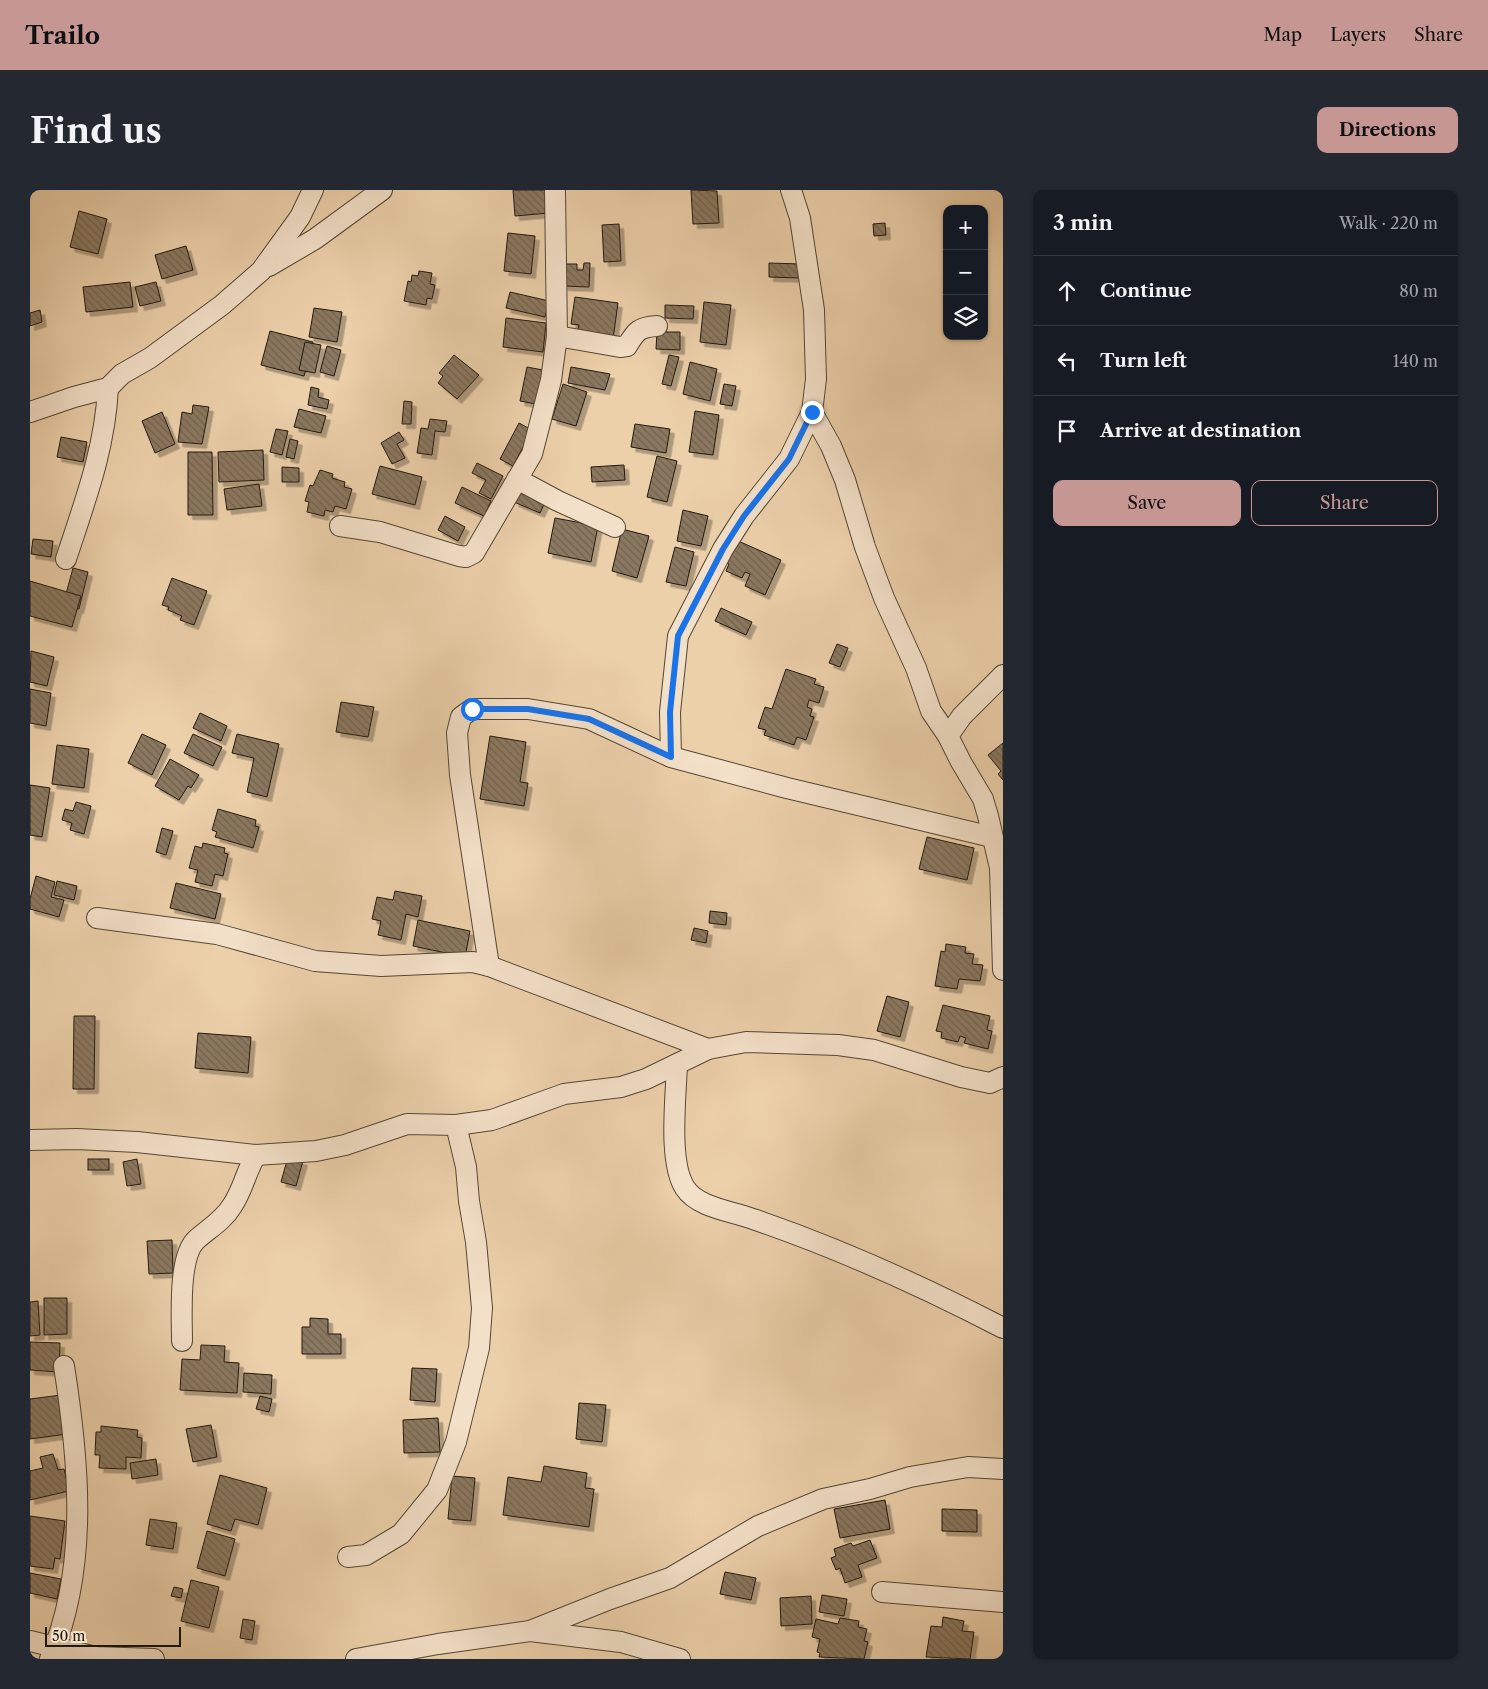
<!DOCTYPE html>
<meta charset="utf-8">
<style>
:root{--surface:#171b24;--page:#242831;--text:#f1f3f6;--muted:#9ea1a6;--line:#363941;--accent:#c59692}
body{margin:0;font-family:"Libre Caslon Text",serif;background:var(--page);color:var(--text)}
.controls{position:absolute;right:15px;top:15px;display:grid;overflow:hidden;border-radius:10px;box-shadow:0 1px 4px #0004}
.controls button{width:45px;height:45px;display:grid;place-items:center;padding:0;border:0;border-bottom:1px solid var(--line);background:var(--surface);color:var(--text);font:25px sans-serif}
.scale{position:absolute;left:15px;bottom:12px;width:136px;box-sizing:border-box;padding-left:5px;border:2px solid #22190f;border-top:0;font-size:14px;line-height:18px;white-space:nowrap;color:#22190f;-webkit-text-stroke:4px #f3e0c8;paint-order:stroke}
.stop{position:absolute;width:15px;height:15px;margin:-11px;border:4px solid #1a73e8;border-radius:50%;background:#fff}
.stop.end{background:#1a73e8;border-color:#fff;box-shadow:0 1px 5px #0008}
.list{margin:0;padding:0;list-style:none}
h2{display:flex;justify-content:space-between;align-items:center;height:65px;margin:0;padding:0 20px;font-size:21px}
h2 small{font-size:16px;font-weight:400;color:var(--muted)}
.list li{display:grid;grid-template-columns:32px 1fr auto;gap:15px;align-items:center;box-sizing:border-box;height:70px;padding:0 20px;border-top:1px solid var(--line)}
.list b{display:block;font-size:19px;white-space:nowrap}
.list em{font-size:16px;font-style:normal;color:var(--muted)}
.actions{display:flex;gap:10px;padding:15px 20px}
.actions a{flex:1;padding:11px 0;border:1px solid var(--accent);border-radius:10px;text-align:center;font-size:18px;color:var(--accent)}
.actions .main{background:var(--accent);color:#111}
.icon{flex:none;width:28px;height:28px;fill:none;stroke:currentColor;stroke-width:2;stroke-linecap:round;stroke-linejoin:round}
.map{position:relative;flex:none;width:973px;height:1469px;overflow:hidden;border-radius:10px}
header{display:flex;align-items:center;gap:30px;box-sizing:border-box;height:70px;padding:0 25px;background:var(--accent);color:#111}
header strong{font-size:24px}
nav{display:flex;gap:28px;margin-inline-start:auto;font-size:18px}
.intro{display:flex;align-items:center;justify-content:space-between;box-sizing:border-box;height:120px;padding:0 30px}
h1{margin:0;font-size:35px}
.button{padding:12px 22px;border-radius:10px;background:var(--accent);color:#111;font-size:18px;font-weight:700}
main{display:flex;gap:30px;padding:0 30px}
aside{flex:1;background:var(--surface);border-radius:10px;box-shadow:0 1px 4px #0004}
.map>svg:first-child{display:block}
.building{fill:url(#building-back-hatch);stroke:#22190f;filter:url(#shadow)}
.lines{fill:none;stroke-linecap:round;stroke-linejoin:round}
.minor-casing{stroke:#544736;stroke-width:22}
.minor{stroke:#f3e0c8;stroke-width:20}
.route{stroke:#1a73e8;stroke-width:6}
</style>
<header>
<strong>Trailo</strong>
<nav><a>Map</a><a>Layers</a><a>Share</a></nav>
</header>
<div class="intro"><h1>Find us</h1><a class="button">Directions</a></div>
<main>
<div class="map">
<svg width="973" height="1469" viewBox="0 0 973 1469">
<defs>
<pattern id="building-back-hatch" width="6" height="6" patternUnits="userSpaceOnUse" patternTransform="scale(1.25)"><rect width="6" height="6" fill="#8b7860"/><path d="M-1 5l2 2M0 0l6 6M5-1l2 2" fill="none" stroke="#71624e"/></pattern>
<filter id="shadow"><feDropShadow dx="4.5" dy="4.5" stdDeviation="0" flood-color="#0004"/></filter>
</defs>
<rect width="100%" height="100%" fill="#ecd0aa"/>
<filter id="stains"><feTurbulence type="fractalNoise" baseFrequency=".004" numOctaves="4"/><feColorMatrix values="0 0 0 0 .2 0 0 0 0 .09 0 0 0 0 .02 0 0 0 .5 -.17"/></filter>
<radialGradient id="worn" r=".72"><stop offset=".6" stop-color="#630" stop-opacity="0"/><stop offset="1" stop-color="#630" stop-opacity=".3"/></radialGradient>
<!-- building -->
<g class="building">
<path d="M 483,0 L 518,0 L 519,23 L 485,26 Z"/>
<path d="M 661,0 L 687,1 L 689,33 L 663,34 Z"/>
<path d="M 49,21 L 77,29 L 68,64 L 40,57 Z"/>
<path d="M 855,33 L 856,45 L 844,46 L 843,34 Z"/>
<path d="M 589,34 L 591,71 L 574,72 L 572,35 Z"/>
<path d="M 478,43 L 505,46 L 501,84 L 474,81 Z"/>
<path d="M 156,56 L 163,80 L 132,89 L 125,65 Z"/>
<path d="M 554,73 L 560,73 L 559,97 L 533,96 L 534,74 L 547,74 L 547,80 L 553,80 Z"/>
<path d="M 739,73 L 771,74 L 770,88 L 739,87 Z"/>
<path d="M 389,81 L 402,83 L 400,94 L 405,95 L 402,109 L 397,108 L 396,115 L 374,111 L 378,91 L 381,92 L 382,85 L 388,86 Z"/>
<path d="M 100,92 L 103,117 L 56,122 L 53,97 Z"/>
<path d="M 126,92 L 131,111 L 110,116 L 105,97 Z"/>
<path d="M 480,102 L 519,111 L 515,127 L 476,118 Z"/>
<path d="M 545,107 L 588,113 L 583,149 L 547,144 L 549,135 L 541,134 Z"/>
<path d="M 674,112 L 701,115 L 696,155 L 670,152 Z"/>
<path d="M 635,115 L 664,116 L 663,129 L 635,128 Z"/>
<path d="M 284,118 L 312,122 L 307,152 L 279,147 Z"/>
<path d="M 10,120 L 12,132 L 0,136 L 0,123 Z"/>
<path d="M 476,128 L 516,133 L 513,162 L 473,157 Z"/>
<path d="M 240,141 L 283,152 L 274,186 L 231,175 Z"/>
<path d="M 627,142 L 650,142 L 650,160 L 626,159 Z"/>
<path d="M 275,152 L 291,155 L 285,183 L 269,180 Z"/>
<path d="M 297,156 L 311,160 L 304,186 L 290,182 Z"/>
<path d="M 424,165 L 449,185 L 427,209 L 408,193 L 413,186 L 409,183 Z"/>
<path d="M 639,165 L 649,167 L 641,196 L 632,194 Z"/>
<path d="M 660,172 L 687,179 L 680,211 L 653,204 Z"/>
<path d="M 497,177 L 513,180 L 506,214 L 490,211 Z"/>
<path d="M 541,177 L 580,184 L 575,200 L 538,193 Z"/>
<path d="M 533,194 L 557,202 L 546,236 L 522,229 Z"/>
<path d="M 694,194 L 706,196 L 702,216 L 690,214 Z"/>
<path d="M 281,197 L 289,199 L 288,207 L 299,210 L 297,219 L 278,215 Z"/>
<path d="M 374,211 L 382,212 L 381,234 L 372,234 Z"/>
<path d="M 163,215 L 179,217 L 172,254 L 148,252 L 152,222 L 162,224 Z"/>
<path d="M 269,219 L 296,226 L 291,243 L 264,237 Z"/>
<path d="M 665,221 L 689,225 L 683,265 L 659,262 Z"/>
<path d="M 132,222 L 145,254 L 125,263 L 112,231 Z"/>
<path d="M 400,229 L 417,231 L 415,242 L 405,241 L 402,265 L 387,263 L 391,238 L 398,239 Z"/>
<path d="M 489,233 L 502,240 L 483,276 L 470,269 Z"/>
<path d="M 605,234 L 640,239 L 636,263 L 601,257 Z"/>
<path d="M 246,239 L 258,241 L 252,265 L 240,262 Z"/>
<path d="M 369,242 L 374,250 L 367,254 L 375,268 L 362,274 L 351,253 Z"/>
<path d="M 31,247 L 57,252 L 53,272 L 27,267 Z"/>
<path d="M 260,249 L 268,251 L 264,269 L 256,267 Z"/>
<path d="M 233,260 L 234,290 L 189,292 L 188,262 Z"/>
<path d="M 158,262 L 182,262 L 183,325 L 158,325 Z"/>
<path d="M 627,266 L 647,271 L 637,312 L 617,307 Z"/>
<path d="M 447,273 L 473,286 L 461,309 L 449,303 L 456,290 L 442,283 Z"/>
<path d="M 594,275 L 595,290 L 562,292 L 561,277 Z"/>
<path d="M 350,276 L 392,287 L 385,315 L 342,304 Z"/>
<path d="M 252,277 L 269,278 L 269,292 L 252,292 Z"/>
<path d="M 290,280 L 303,284 L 302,288 L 315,292 L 314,297 L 322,299 L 316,319 L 305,316 L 303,322 L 295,320 L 294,326 L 277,322 L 279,312 L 275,311 L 280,295 L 283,296 Z"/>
<path d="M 229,294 L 232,316 L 197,320 L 194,299 Z"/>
<path d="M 432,297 L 461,311 L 454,326 L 425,313 Z"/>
<path d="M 489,301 L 515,312 L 510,323 L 484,312 Z"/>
<path d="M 653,320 L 678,326 L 671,356 L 647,351 Z"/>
<path d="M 415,326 L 435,337 L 428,351 L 408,340 Z"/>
<path d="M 525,328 L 568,336 L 561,372 L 518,363 Z"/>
<path d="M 592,339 L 619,346 L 607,388 L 582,381 Z"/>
<path d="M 3,349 L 23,351 L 21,367 L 1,364 Z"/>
<path d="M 706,350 L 751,370 L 735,405 L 715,396 L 720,384 L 715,382 L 712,388 L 696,381 L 699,374 L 696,373 Z"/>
<path d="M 645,357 L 664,362 L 656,396 L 636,392 Z"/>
<path d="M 43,378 L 58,382 L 49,419 L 33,415 Z"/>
<path d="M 142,388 L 177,401 L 164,435 L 150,430 L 152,426 L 138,420 L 139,417 L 132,415 Z"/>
<path d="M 0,391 L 51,406 L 42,437 L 0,426 Z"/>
<path d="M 691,418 L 722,432 L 716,445 L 685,431 Z"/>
<path d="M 807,454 L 818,458 L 810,477 L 799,473 Z"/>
<path d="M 1,461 L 24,467 L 17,496 L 0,492 Z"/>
<path d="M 756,479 L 786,489 L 784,494 L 794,497 L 789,513 L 779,510 L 777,517 L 782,519 L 780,526 L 784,527 L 776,550 L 767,547 L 764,555 L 734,545 L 736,540 L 728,538 L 735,517 L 742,519 Z"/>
<path d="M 0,499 L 21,503 L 16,536 L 0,533 Z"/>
<path d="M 311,512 L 344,517 L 338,547 L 306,542 Z"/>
<path d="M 170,523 L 197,536 L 191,551 L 163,538 Z"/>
<path d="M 112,544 L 136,555 L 122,585 L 98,573 Z"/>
<path d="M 163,544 L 192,557 L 183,576 L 154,563 Z"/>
<path d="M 207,544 L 249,554 L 237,607 L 217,602 L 224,568 L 202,563 Z"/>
<path d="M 460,546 L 496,552 L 490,592 L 498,593 L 494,616 L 450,609 Z"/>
<path d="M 973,553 L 973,590 L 968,584 L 971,581 L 958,565 Z"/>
<path d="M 27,555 L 59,559 L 54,598 L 22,594 Z"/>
<path d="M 140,569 L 169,585 L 161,598 L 158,596 L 149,610 L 125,596 Z"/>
<path d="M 0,595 L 20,598 L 12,647 L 0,645 Z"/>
<path d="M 46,612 L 61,616 L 54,644 L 40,640 L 42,633 L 32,630 L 35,619 L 43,621 Z"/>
<path d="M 188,619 L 226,630 L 225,636 L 229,637 L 223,658 L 185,647 L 187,642 L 182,640 Z"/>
<path d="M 132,638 L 143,641 L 136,665 L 126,662 Z"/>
<path d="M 897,647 L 944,658 L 937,690 L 889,679 Z"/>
<path d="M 173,653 L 195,658 L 194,663 L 198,664 L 193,686 L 185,684 L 182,696 L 165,692 L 168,680 L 159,678 L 165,656 L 172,658 Z"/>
<path d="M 6,686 L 25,692 L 21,707 L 34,710 L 29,727 L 0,719 L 0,709 Z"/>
<path d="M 27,691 L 47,696 L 44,710 L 24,705 Z"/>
<path d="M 146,693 L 191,704 L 185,729 L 140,718 Z"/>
<path d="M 365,701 L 392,706 L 388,727 L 376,724 L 371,750 L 348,745 L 351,731 L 342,729 L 347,707 L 363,710 Z"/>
<path d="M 680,721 L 697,723 L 696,735 L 679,733 Z"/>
<path d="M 388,730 L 440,741 L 435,767 L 383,756 Z"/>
<path d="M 664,738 L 678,741 L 676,753 L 661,750 Z"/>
<path d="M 916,754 L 936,757 L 935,763 L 944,764 L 942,774 L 953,775 L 950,791 L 929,789 L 927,799 L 905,796 L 911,761 L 915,762 Z"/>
<path d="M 857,806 L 879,812 L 870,847 L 847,841 Z"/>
<path d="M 913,815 L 960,826 L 957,840 L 962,841 L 958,859 L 934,853 L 936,848 L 930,846 L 928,852 L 911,848 L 912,842 L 906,841 Z"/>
<path d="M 44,826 L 65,826 L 64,899 L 43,899 Z"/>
<path d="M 168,843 L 221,847 L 218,883 L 165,878 Z"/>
<path d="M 258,967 L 273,971 L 266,996 L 251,992 Z"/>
<rect x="58" y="969" width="21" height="11"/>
<path d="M 107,969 L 111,994 L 97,996 L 93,972 Z"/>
<path d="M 142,1050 L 143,1083 L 119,1084 L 117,1051 Z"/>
<path d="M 14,1108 L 37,1108 L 37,1144 L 14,1145 Z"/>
<path d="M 8,1111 L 10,1145 L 0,1146 L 0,1112 Z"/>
<path d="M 280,1128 L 298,1129 L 298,1144 L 311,1144 L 311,1164 L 272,1164 L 272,1137 L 280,1137 Z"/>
<path d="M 0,1152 L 30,1153 L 29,1182 L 0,1180 Z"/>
<path d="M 171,1155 L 195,1156 L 194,1172 L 209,1173 L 207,1203 L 150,1200 L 152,1169 L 170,1170 Z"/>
<path d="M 382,1178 L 407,1179 L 405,1212 L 380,1210 Z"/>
<path d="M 214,1183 L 242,1185 L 241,1204 L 213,1202 Z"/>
<path d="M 31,1205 L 37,1244 L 0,1249 L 0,1209 Z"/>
<path d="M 230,1206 L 242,1209 L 239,1222 L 226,1219 Z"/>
<path d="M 549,1213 L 576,1215 L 572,1252 L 546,1249 Z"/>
<path d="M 408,1228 L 410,1262 L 374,1263 L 373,1230 Z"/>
<path d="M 181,1235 L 187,1267 L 163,1272 L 156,1239 Z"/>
<path d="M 71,1236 L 108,1240 L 107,1247 L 112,1248 L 111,1268 L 96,1267 L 96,1279 L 69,1278 L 70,1265 L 65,1265 L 66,1242 L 71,1242 Z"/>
<path d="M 23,1264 L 28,1280 L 34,1279 L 39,1301 L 0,1310 L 0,1281 L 13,1278 L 10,1267 Z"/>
<path d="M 126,1269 L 128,1285 L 102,1289 L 100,1273 Z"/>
<path d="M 514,1276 L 557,1283 L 555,1298 L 564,1299 L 559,1337 L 473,1325 L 478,1287 L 511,1292 Z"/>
<path d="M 190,1285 L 237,1298 L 228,1335 L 205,1329 L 201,1341 L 177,1334 Z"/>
<path d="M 422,1286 L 445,1288 L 441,1331 L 418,1329 Z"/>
<path d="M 855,1310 L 860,1339 L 810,1348 L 804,1319 Z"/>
<path d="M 912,1319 L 947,1320 L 947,1342 L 912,1341 Z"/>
<path d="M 0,1326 L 35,1331 L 30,1369 L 25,1368 L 23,1379 L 0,1376 Z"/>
<path d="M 120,1329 L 147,1333 L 143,1359 L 116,1355 Z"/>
<path d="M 177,1341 L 205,1349 L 195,1386 L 167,1378 Z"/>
<path d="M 840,1350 L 847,1368 L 828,1375 L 832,1387 L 815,1393 L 810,1378 L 806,1380 L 801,1368 L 806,1366 L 804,1359 L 821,1353 L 823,1356 Z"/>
<path d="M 695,1382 L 726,1388 L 721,1410 L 690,1404 Z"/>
<path d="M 0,1383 L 31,1389 L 27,1409 L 0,1403 Z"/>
<path d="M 161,1390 L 189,1397 L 179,1438 L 151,1431 Z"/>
<path d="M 144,1397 L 153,1399 L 151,1408 L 141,1406 Z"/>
<path d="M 792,1405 L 817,1409 L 814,1426 L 789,1422 Z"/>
<path d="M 781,1406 L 782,1434 L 751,1436 L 750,1408 Z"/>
<path d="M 913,1427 L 934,1431 L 932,1441 L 944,1442 L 940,1469 L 896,1467 L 901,1436 L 912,1437 Z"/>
<path d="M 810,1428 L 829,1431 L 828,1437 L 837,1439 L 834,1451 L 838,1452 L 834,1469 L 789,1467 L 790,1463 L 787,1462 L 790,1449 L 782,1447 L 786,1429 L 808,1434 Z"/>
<path d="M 213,1429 L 225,1431 L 222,1450 L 210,1448 Z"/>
</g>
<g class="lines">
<defs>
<g id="minor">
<path d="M 239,76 L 285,49 L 352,0"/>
<path d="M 527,146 L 590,157 L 597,156 C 606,141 609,137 627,136"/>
<path d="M 0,222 L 44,207 L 78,198 L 92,184 L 120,168 L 192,115 L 231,81 L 270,27 L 283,0"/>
<path d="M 782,222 L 801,256 L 815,290 L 835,357 L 854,408 L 886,478 L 901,521 L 918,546"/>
<path d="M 487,289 L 528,311 L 585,337"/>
<path d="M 310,336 L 350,342 L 429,366 L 436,367 L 444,363 L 502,264 L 521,190 L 527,146 L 525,0"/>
<path d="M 36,369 C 55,311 75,259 78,198"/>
<path d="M 973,485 L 932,526 L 918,546 L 931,572 L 953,609 L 958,626 L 970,678 L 973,780"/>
<path d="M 641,567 L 640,522 L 648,446 L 693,359 L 714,326 L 759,269 L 782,222 L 786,189 L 784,120 L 770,28 L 761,0"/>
<path d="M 67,728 L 187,744 L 285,771 L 351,776 L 443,772 L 459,776 L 678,859"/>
<path d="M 459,776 L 430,585 L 427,543 L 431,527 L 442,519 L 498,519 L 559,529 L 641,567 L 757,598 L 962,647"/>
<path d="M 647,874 C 646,907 638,972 655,998 C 668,1018 702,1021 723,1029 C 805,1057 896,1098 973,1138"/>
<path d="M 0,950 L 47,949 L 107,952 L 226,965 L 286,961 L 315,955 L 377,934 L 426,935 L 462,930 L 534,904 L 591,897 L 616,889 L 678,859 L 716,852 L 808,855 L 844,860 L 931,887 L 960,893 L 973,887"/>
<path d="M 152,1151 C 152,1127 148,1067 166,1050 C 178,1039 193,1031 202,1016 C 213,1000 216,981 226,965"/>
<path d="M 318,1367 L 336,1365 L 371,1344 L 407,1300 L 426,1252 L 449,1158 L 452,1118 L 446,1052 L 439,1011 L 436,977 L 426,935"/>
<path d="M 852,1402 L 973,1412"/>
<path d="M 500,1441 L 580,1409 L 640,1388 L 728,1336 L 793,1309 L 840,1299 L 880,1287 L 938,1277 L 973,1279"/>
<path d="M 0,1451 L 66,1467 L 124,1469"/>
<path d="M 20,1469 C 59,1377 49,1271 34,1176"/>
<path d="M 326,1469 L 408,1454 L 500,1441 L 591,1452 L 650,1469"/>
</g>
</defs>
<!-- minor casing -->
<use href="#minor" class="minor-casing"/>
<!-- minor -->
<use href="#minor" class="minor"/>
</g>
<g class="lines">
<!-- route -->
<path class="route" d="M 442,519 L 498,519 L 559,529 L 641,567 L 640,522 L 648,446 L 693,359 L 714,326 L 759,269 L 782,222"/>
</g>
<rect width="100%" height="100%" filter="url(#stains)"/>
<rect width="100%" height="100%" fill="url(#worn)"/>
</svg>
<div class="controls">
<button>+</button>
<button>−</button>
<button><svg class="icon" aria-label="layers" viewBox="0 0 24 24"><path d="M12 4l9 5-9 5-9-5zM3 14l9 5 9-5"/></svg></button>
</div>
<div class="scale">50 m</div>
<div class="stop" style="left:442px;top:519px"></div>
<div class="stop end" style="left:782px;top:222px"></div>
</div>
<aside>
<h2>3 min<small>Walk · 220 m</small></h2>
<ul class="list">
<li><svg class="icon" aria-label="ahead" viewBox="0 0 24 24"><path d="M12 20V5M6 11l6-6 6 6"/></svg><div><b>Continue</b></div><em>80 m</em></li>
<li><svg class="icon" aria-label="left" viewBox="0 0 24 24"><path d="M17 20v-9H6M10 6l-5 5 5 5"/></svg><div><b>Turn left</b></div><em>140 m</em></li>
<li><svg class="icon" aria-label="arrive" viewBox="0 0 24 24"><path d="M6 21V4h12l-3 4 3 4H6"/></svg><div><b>Arrive at destination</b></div></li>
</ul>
<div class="actions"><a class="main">Save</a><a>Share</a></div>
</aside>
</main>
